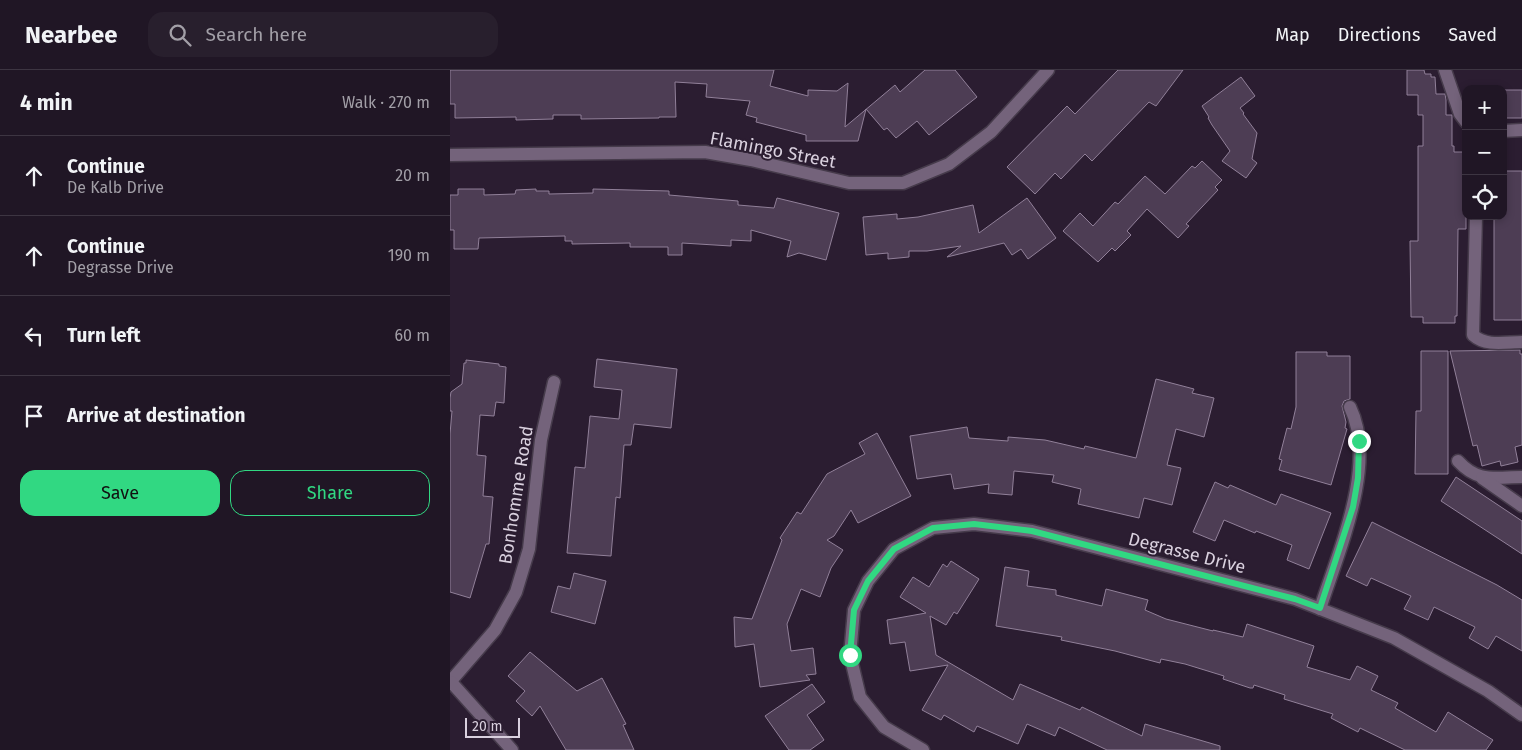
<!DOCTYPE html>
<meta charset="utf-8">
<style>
:root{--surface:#201625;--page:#281f2d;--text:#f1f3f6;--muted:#a29fa7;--line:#3d3542;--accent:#31d882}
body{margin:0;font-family:"Fira Sans",sans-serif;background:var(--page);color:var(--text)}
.controls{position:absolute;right:15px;top:15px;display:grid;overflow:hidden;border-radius:10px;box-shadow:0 2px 8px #0003}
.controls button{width:45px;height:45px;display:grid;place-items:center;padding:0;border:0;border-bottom:1px solid var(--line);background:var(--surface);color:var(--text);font:25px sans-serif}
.scale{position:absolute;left:15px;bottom:12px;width:55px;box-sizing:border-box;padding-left:5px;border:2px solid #d9d0de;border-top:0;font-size:14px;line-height:18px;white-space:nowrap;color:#d9d0de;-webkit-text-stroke:4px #2b1d31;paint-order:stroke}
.stop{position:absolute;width:15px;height:15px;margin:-11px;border:4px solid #31d882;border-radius:50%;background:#fff}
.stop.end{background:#31d882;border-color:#fff;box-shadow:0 1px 5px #0008}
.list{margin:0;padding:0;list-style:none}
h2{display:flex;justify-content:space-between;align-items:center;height:65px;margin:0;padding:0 20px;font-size:21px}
h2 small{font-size:16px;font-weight:400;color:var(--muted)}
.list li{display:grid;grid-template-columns:32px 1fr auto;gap:15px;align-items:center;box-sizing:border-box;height:80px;padding:0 20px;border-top:1px solid var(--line)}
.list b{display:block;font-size:19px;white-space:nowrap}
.list p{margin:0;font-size:16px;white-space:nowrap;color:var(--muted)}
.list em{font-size:16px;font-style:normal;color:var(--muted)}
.actions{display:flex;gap:10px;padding:15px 20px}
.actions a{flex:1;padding:11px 0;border:1px solid var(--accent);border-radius:15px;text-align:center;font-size:18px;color:var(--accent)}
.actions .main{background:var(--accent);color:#111}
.icon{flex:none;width:28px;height:28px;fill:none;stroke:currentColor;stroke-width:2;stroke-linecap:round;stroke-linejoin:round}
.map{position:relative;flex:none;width:1072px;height:680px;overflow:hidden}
header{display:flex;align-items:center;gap:30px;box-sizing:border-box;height:70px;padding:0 25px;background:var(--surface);border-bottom:1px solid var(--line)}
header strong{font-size:24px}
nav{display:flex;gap:28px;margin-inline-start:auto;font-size:18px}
.search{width:350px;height:45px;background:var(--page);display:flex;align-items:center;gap:12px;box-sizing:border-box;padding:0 18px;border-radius:15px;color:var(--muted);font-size:19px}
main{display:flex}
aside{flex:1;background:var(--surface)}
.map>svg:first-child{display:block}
.building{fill:#4d3d54;stroke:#918099}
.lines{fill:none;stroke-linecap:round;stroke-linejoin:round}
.minor-casing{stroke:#463b4b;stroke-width:15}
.minor{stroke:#74637b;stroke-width:12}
.route{stroke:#31d882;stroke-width:6}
.labels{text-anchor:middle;stroke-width:4;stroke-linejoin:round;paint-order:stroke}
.street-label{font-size:18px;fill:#d9d0de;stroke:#2b1d31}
</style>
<header>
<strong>Nearbee</strong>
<div class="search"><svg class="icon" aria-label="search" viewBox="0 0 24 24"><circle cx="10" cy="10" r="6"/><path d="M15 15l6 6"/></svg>Search here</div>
<nav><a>Map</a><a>Directions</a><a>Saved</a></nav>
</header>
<main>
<aside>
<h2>4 min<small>Walk · 270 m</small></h2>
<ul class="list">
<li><svg class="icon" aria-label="ahead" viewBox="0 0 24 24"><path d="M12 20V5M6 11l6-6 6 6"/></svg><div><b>Continue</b><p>De Kalb Drive</p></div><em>20 m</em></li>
<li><svg class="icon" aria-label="ahead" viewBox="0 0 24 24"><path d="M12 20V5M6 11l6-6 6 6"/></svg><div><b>Continue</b><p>Degrasse Drive</p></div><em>190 m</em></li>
<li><svg class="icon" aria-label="left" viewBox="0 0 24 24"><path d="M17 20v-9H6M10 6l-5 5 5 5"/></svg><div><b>Turn left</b></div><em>60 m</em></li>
<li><svg class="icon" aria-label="arrive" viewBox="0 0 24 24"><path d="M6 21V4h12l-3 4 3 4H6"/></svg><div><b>Arrive at destination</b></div></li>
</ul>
<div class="actions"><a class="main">Save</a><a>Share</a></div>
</aside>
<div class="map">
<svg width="1072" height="680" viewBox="0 0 1072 680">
<rect width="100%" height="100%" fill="#2b1d31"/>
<!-- building -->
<g class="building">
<path d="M 0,0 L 324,0 L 320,16 L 358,26 L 358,20 L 387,21 L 398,13 L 395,57 L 445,15 L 450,22 L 475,0 L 505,0 L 527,27 L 479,65 L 467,51 L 446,68 L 437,58 L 434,60 L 416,39 L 408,71 L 356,71 L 356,65 L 306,52 L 307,48 L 296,45 L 300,31 L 256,27 L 257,14 L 225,12 L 226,47 L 209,47 L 209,48 L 131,49 L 131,45 L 103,45 L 103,49 L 66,50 L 66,47 L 5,48 L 5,34 L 0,34 Z"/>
<path d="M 668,0 L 733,0 L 706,36 L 699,32 L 642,91 L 635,84 L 611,109 L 605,103 L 585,124 L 557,97 L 617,36 L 625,44 Z"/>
<path d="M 957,0 L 974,0 L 975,4 L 981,4 L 981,7 L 985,7 L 986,24 L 995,24 L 996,30 L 996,45 L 1002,45 L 1002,76 L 1004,76 L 1004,82 L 1016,82 L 1016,159 L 1008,159 L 1007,246 L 1005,246 L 1005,253 L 973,253 L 973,247 L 961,247 L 960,171 L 968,171 L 968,76 L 973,76 L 973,45 L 968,45 L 968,25 L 957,25 Z"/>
<path d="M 791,7 L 805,26 L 790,38 L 794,43 L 793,44 L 807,63 L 802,89 L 807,93 L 796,108 L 772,91 L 780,81 L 762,55 L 758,48 L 759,47 L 752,36 Z"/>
<rect x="1053" y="20" width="19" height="28"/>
<path d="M 752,91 L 772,110 L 765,117 L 768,120 L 736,154 L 739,156 L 728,168 L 697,139 L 677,161 L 681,165 L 665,181 L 662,178 L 648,192 L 613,161 L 630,143 L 643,156 L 665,132 L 668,134 L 695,106 L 715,124 L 742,96 L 745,98 Z"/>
<path d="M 1053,101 L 1072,101 L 1072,250 L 1044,250 L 1044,146 L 1053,146 Z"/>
<path d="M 8,119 L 34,119 L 34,125 L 65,124 L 66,120 L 86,119 L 86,121 L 99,121 L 99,124 L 143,123 L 143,119 L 219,121 L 219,125 L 288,131 L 288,135 L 324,138 L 327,128 L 389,143 L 376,190 L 349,183 L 337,187 L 341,171 L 301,160 L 301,171 L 281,170 L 281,176 L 232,173 L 232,185 L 218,185 L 218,177 L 180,177 L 180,173 L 122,174 L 122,171 L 115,171 L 115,166 L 29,168 L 28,179 L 4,179 L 4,160 L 0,160 L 0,125 L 8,125 Z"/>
<path d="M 577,128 L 606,168 L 578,189 L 571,179 L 562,185 L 554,173 L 497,187 L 511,176 L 477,181 L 459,181 L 459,187 L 438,189 L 438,183 L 416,185 L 413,147 L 447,144 L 447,149 L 468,147 L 523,135 L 529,163 Z"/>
<path d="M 1070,280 L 1070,284 L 1072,284 L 1072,375 L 1065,377 L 1068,392 L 1051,396 L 1050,391 L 1032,396 L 1027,375 L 1023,376 L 1000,281 Z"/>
<path d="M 971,281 L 998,281 L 998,404 L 965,404 L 966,341 L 971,341 Z"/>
<path d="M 846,282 L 877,282 L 877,286 L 900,286 L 900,329 L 894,331 L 892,336 L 896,352 L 895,358 L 897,359 L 881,415 L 829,400 L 832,390 L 829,389 L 837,358 L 841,359 L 846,337 Z"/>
<path d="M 147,289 L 227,299 L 221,358 L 184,354 L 181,375 L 174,375 L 170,428 L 166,427 L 161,486 L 117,483 L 125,397 L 135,398 L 140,346 L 169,349 L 172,320 L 144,317 Z"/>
<path d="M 16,290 L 49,294 L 49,296 L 56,297 L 54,333 L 46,332 L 44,346 L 30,345 L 27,385 L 36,386 L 33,426 L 43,427 L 39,474 L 36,474 L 20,528 L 0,522 L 0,364 L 2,341 L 0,341 L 0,328 L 1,322 L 12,314 L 14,293 L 16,293 Z"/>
<path d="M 706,309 L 744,319 L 742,323 L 764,328 L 754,367 L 726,359 L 717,395 L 731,398 L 722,435 L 694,428 L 689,448 L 628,434 L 631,419 L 602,412 L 604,405 L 564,401 L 562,425 L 538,423 L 539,414 L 504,419 L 501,404 L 467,409 L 460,366 L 517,357 L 519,368 L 558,371 L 558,367 L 595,370 L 634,379 L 635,376 L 686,388 Z"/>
<path d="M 427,363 L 461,426 L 408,453 L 401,440 L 384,466 L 377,470 L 393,480 L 381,498 L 370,527 L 351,519 L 337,554 L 341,581 L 363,578 L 366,604 L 356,605 L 360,610 L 310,617 L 304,574 L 285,577 L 284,547 L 302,549 L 332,470 L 330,468 L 347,442 L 351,444 L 377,404 L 415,384 L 409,373 Z"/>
<path d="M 1006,407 L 1072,451 L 1072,484 L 991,431 Z"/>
<path d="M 765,412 L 778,418 L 780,415 L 826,435 L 831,424 L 881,443 L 859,499 L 837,490 L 842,475 L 806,461 L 805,463 L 774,450 L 765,471 L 743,462 Z"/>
<path d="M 922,452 L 1047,515 L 1072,530 L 1072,581 L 1046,566 L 1038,579 L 1019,568 L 1025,557 L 984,537 L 978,550 L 954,539 L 961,526 L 921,508 L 917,516 L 896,506 Z"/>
<path d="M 501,491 L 529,509 L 507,544 L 504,542 L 496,555 L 480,546 L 486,585 L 563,630 L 570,614 L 630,640 L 632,637 L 692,666 L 695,654 L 770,676 L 770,680 L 657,680 L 609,657 L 605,666 L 577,654 L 568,674 L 527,656 L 524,662 L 494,645 L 491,650 L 472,640 L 498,595 L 460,601 L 455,572 L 440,574 L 437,550 L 476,543 L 450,527 L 463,507 L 479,517 L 493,494 L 497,497 Z"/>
<path d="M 555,497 L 579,501 L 577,516 L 606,520 L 606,525 L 652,536 L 656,519 L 698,530 L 695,540 L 716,549 L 763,561 L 763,560 L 793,567 L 797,554 L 864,576 L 857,597 L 900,610 L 907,596 L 928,606 L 921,620 L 948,633 L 945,638 L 986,662 L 998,642 L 1043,670 L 1036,680 L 955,680 L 910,658 L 908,662 L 881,648 L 883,644 L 834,629 L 835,625 L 804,615 L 803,618 L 800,618 L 773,609 L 774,606 L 735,594 L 711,589 L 710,593 L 665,581 L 611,570 L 612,567 L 546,556 Z"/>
<path d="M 124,503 L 156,511 L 145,554 L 101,542 L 108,516 L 120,519 Z"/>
<path d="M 80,582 L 127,621 L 152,608 L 176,654 L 173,655 L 184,680 L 116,680 L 90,636 L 82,646 L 66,631 L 75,621 L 58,606 Z"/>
<path d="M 362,614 L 375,632 L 357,645 L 374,670 L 360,680 L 339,680 L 315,646 Z"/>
</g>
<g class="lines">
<defs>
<g id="minor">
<path d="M 995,0 L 1010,44 L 1016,52"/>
<path d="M 1053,61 L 1072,60"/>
<path d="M 0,85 L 255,82 L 301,90 L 399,113 L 453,113 L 499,94 L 541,62 L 598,0"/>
<path d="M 1026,146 L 1023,265 C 1036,277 1056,272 1072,272"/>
<path d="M 1008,391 C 1028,413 1044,407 1072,407"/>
<path d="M 1032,408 L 1072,436"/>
<path d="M 870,539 C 888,482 928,394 900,337"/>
<path d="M 0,612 L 45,560 L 66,522 L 79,479 L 91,370 L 104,312"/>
<path d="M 1,612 L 62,680"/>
<path d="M 473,680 L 434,657 L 410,627 L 400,585 L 404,540 L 418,511 L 444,479 L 483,458 L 524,454 L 582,461 L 845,529 L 944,568 L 1038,621 L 1072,645"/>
</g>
</defs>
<!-- minor casing -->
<use href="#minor" class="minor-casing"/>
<!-- minor -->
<use href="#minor" class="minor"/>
</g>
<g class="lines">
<!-- route -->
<path class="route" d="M 400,585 L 404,540 L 418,511 L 444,479 L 483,458 L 524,454 L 582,461 L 845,529 L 870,538 L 903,437 L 908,408 L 909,371"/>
</g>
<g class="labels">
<!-- street labels -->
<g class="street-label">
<text transform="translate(323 80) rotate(11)" y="6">Flamingo Street</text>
<text transform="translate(66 425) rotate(-81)" y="6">Bonhomme Road</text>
<text transform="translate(737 483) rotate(14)" y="6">Degrasse Drive</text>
</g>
</g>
</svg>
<div class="controls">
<button>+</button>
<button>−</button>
<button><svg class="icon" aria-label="locate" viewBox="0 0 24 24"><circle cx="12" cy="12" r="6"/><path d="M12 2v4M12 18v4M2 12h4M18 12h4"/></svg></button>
</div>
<div class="scale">20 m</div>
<div class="stop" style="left:400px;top:585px"></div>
<div class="stop end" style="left:909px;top:371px"></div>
</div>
</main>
